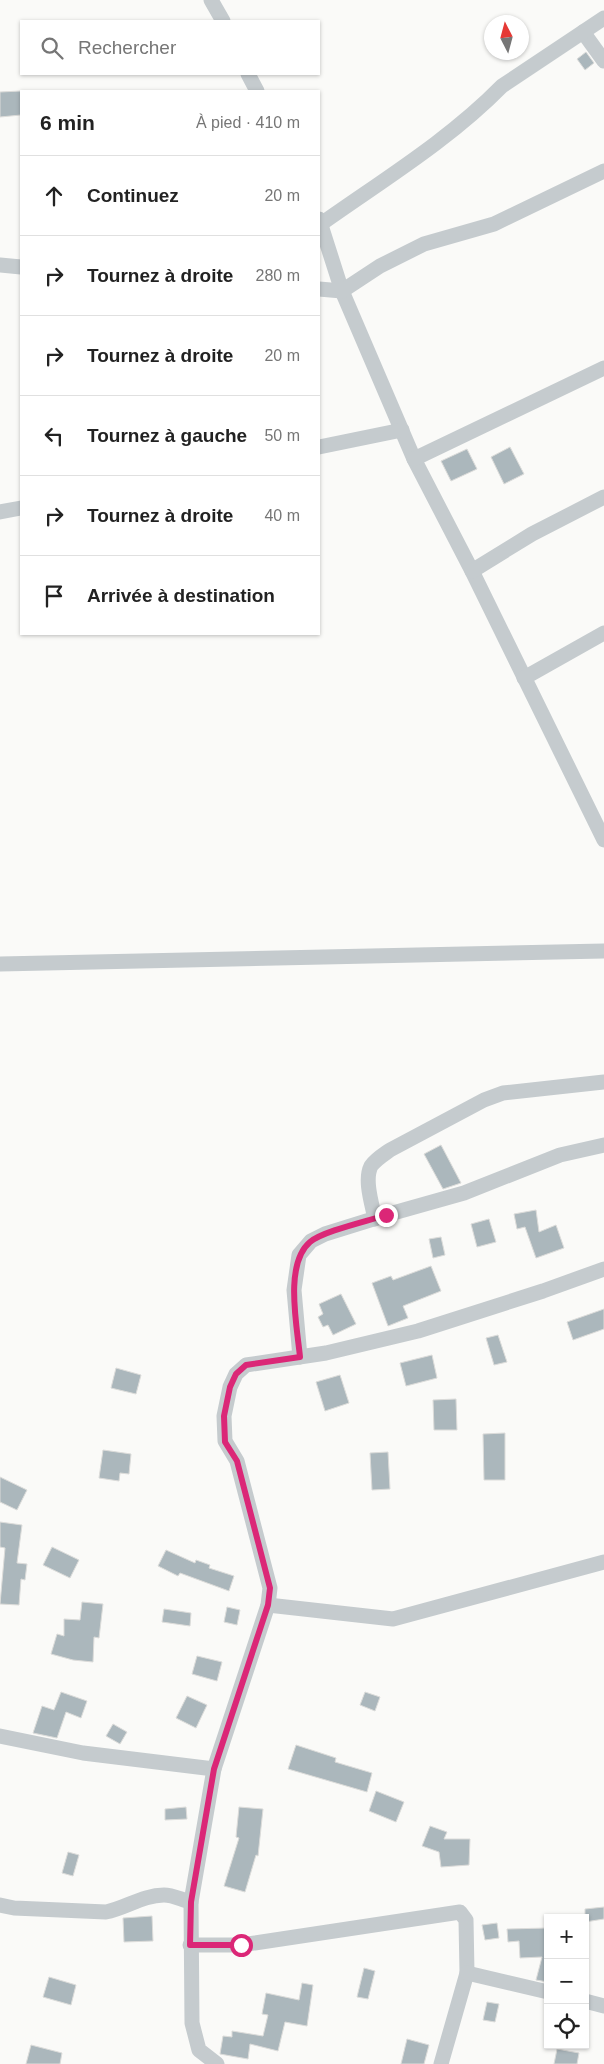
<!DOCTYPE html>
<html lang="fr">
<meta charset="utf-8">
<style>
:root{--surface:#fff;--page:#f6f6f6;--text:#222;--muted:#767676;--line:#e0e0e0}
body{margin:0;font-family:Arial,sans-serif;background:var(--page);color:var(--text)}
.controls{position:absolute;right:15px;bottom:15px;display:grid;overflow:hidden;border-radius:0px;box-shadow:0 1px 4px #0004}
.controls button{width:45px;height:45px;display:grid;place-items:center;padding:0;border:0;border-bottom:1px solid var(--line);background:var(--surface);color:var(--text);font:25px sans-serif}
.compass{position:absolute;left:484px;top:15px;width:45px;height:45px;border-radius:50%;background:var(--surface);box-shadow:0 1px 4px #0004;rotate:354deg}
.stop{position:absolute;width:15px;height:15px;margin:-11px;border:4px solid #db2777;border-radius:50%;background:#fff}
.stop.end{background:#db2777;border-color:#fff;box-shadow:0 1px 5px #0008}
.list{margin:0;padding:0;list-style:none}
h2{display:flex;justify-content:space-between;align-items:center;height:65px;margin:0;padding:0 20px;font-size:21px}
h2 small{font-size:16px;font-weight:400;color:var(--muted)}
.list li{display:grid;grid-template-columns:32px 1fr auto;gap:15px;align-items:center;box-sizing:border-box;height:80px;padding:0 20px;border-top:1px solid var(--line)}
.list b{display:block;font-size:19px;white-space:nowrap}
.list em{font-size:16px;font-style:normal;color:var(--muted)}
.icon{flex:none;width:28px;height:28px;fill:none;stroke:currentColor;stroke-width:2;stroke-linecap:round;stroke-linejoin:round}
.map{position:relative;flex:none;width:604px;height:2064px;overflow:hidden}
.search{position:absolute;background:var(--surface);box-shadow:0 1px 4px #0004;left:20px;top:20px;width:300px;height:55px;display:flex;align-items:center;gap:12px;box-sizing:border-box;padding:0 18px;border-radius:0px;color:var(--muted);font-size:19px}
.panel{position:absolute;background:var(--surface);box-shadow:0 1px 4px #0004;left:20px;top:90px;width:300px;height:545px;border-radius:0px}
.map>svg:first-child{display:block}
.building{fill:#abb7bc;stroke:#dcdcda}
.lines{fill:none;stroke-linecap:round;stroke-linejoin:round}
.street{stroke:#c5cbce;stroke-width:15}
.route{stroke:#db2777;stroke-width:6}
</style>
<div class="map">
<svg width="604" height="2064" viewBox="0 0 604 2064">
<rect width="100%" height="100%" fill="#fafaf8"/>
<!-- building -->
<g class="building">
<path d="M 586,52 L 594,63 L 585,70 L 577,59 Z"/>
<path d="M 21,91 L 21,115 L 0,117 L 0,92 Z"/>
<path d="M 510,447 L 524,474 L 504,484 L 491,457 Z"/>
<path d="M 467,449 L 477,469 L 451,481 L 441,461 Z"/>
<path d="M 441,1145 L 461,1183 L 443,1189 L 424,1154 Z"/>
<path d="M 536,1210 L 539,1232 L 556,1225 L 564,1248 L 536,1258 L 525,1227 L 517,1229 L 514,1214 Z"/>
<path d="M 489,1219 L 496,1242 L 477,1247 L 471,1224 Z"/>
<path d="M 441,1237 L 445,1255 L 433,1258 L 429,1239 Z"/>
<path d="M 431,1266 L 441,1291 L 403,1306 L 408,1318 L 388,1326 L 372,1283 L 391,1276 L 393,1280 Z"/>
<path d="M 341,1294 L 356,1324 L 333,1335 L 328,1325 L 323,1327 L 318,1317 L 323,1314 L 319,1304 Z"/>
<path d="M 604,1309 L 604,1329 L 573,1340 L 567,1322 Z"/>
<path d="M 498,1335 L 507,1362 L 494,1365 L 486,1338 Z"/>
<path d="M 432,1355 L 437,1378 L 406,1386 L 400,1363 Z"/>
<path d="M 116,1368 L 141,1375 L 136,1394 L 111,1388 Z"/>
<path d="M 340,1375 L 349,1403 L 325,1411 L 316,1382 Z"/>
<path d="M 456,1399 L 457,1430 L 434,1430 L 433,1400 Z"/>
<path d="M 505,1433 L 505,1480 L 484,1480 L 483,1434 Z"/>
<path d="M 103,1450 L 131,1454 L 129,1474 L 120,1473 L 119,1481 L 99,1478 Z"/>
<path d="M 388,1452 L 390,1489 L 372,1490 L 370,1453 Z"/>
<path d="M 0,1477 L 27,1490 L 17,1510 L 0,1502 Z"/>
<path d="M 0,1522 L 22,1525 L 17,1563 L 27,1564 L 25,1580 L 21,1579 L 19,1605 L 0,1604 L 5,1548 L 0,1547 Z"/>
<path d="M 52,1547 L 79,1560 L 70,1578 L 43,1565 Z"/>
<path d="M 166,1550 L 195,1563 L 196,1560 L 210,1565 L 209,1568 L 234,1576 L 229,1591 L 180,1573 L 178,1576 L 158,1566 Z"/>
<path d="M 82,1602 L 103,1604 L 99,1638 L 94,1637 L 93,1662 L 73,1660 L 51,1654 L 57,1634 L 64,1636 L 64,1619 L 80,1620 Z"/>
<path d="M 227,1607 L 240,1610 L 237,1625 L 224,1622 Z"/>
<path d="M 164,1609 L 191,1613 L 190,1626 L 162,1622 Z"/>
<path d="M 197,1656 L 222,1662 L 217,1681 L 192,1674 Z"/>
<path d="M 61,1692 L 87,1701 L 81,1718 L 66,1712 L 57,1738 L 33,1733 L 42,1706 L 54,1710 Z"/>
<path d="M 365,1692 L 380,1697 L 375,1711 L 360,1705 Z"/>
<path d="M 187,1696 L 207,1705 L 196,1728 L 176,1718 Z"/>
<path d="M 113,1724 L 127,1732 L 120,1744 L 106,1736 Z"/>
<path d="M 296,1745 L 336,1758 L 335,1762 L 372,1773 L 367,1792 L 288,1769 Z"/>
<path d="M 376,1791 L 404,1802 L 396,1822 L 369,1811 Z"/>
<path d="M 186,1807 L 187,1819 L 165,1820 L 165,1809 Z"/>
<path d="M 239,1807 L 263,1809 L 258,1856 L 256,1855 L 245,1892 L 224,1886 L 239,1838 L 236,1837 Z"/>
<path d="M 430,1826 L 447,1832 L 444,1839 L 470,1839 L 469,1865 L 441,1867 L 439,1852 L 422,1846 Z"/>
<path d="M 68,1852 L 79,1855 L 73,1876 L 62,1873 Z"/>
<path d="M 604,1907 L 604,1919 L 585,1922 L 585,1909 Z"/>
<path d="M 152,1916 L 153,1941 L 124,1942 L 123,1918 Z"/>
<path d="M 497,1923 L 499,1938 L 485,1940 L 482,1925 Z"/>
<path d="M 547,1928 L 548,1949 L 548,1982 L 536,1980 L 542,1957 L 520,1958 L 519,1941 L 508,1942 L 507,1929 Z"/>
<path d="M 364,1968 L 375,1971 L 368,1999 L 357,1997 Z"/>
<path d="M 49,1977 L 76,1985 L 71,2005 L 43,1997 Z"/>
<path d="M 302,1983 L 313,1985 L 307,2026 L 285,2022 L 278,2051 L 250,2044 L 248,2059 L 220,2054 L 223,2036 L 232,2037 L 232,2031 L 263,2036 L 268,2015 L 262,2014 L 266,1993 L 299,2000 Z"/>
<path d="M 487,2002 L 499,2004 L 495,2022 L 483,2020 Z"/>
<path d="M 407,2039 L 429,2045 L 424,2064 L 401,2064 Z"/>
<path d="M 31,2045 L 62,2053 L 60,2064 L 26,2064 Z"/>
<path d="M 557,2049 L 579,2053 L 577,2064 L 554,2064 Z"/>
</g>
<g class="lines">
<!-- street -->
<g class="street">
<path d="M 211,0 L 223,21"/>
<path d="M 583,32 L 604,61"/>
<path d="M 248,74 L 257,91"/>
<path d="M 319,219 L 342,291 L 414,459 L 472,571 L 604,840"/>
<path d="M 321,224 C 383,180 449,140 502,86 L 604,18"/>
<path d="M 0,265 L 21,267"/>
<path d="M 319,289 L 342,291 L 380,266 L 424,244 L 494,224 L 604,171"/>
<path d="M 319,447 L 402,430"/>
<path d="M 414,459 L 604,368"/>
<path d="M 0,512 L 21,508"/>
<path d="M 472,571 L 532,534 L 604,497"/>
<path d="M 524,678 L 604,633"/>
<path d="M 0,964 L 604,951"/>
<path d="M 375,1219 C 372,1204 364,1180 371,1166 C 376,1159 383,1155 390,1150 L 484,1100 L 503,1093 L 604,1082"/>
<path d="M 300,1357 L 294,1290 L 299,1255 L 311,1241 L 325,1234 L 386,1215 L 464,1193 L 560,1155 L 604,1145"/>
<path d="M 268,1605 L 393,1619 L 604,1562"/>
<path d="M 0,1736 L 83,1753 L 214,1769"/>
<path d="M 0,1905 L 14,1908 L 106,1912 C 126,1908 143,1895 164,1895 C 173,1895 182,1900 191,1902"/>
<path d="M 190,1945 L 241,1945 L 460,1912 L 466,1920 L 467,1973 L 441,2064"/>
<path d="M 467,1973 L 548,1992"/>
<path d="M 585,2001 L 604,2006"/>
<path d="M 217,2064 L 199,2050 L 192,2023 L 191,1902 L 214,1769 L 268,1605 L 270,1588 L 237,1461 L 225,1441 L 224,1416 L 230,1387 L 236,1374 L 246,1365 L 326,1353 L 418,1331 L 543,1291 L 604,1269"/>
</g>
</g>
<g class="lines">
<!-- route -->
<path class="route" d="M 241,1945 L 190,1945 L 191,1902 L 214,1769 L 268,1605 L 270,1588 L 237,1461 L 225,1442 L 224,1416 L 230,1387 L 236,1374 L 246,1365 L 300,1357 C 297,1326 284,1264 310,1242 C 323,1231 368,1221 386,1215"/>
</g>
</svg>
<div class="controls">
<button>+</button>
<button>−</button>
<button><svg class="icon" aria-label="locate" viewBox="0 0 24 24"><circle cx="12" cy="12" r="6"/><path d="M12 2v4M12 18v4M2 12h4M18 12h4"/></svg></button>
</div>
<svg class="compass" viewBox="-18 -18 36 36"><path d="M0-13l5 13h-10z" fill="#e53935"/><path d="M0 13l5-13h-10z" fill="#767676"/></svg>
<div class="stop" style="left:241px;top:1945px"></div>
<div class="stop end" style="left:386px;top:1215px"></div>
<div class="search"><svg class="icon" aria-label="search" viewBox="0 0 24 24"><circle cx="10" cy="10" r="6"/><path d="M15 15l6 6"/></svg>Rechercher</div>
<section class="panel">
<h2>6 min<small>À pied · 410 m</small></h2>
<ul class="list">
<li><svg class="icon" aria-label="ahead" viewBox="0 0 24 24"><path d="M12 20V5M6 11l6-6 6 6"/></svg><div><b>Continuez</b></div><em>20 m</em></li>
<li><svg class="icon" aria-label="right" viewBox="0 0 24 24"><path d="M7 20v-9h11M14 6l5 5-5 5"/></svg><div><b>Tournez à droite</b></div><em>280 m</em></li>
<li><svg class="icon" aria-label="right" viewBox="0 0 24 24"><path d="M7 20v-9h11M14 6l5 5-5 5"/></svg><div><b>Tournez à droite</b></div><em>20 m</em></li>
<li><svg class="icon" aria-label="left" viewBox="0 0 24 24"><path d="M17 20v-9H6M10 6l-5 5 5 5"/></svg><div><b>Tournez à gauche</b></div><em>50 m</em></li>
<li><svg class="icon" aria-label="right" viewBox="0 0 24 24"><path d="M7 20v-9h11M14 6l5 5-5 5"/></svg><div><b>Tournez à droite</b></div><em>40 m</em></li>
<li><svg class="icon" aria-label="arrive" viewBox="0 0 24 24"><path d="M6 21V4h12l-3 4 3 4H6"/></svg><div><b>Arrivée à destination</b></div></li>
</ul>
</section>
</div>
